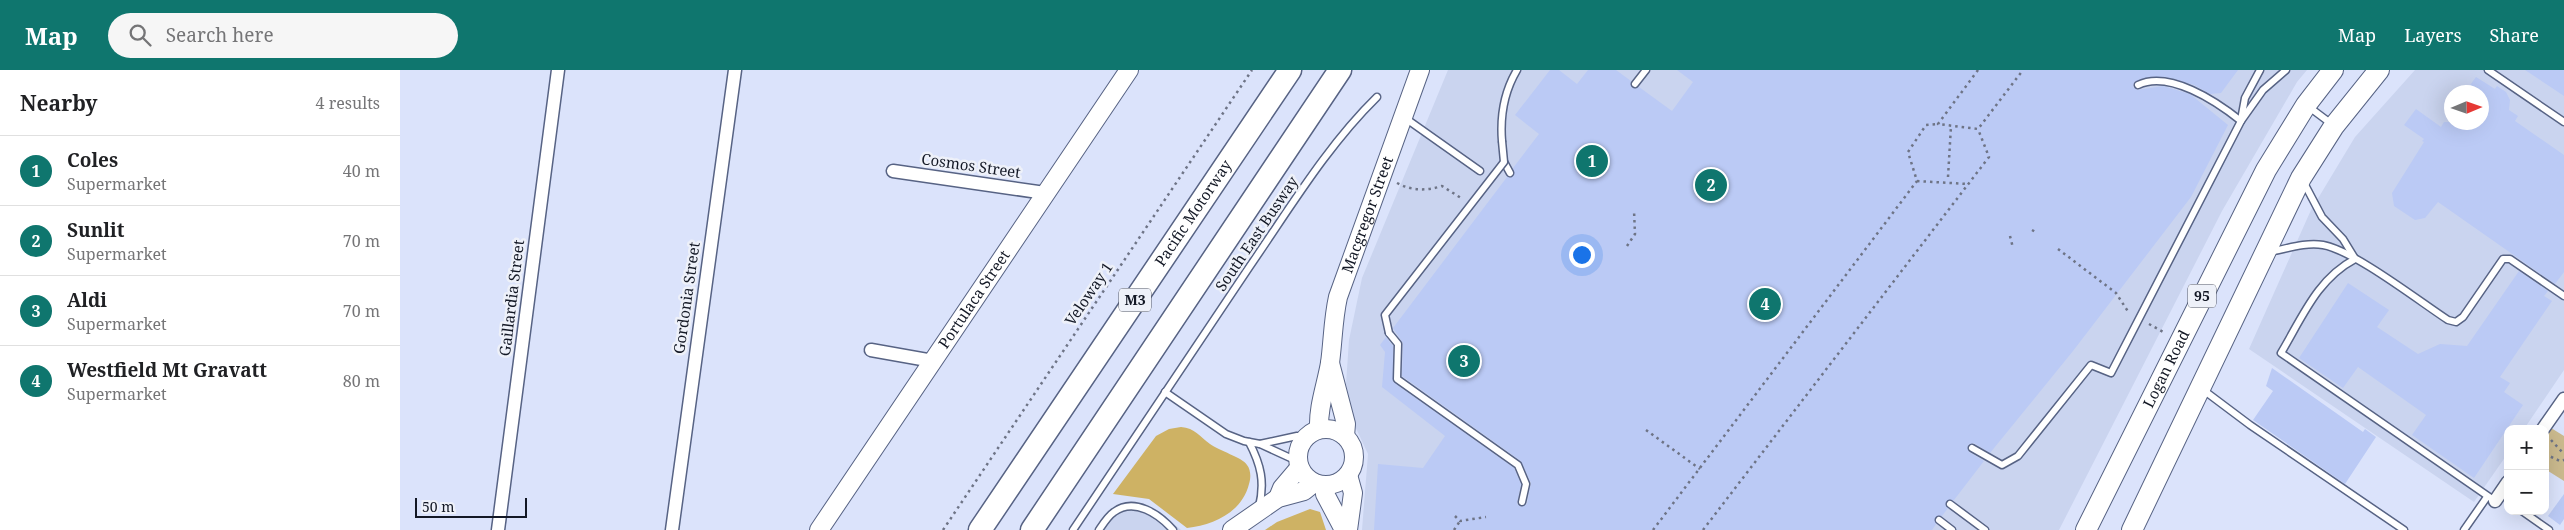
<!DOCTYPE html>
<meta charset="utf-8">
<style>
:root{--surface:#fff;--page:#f6f6f6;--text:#202124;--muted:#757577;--line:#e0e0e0;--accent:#0f766e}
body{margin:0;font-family:"Noto Serif",serif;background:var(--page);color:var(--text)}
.controls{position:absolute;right:15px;bottom:15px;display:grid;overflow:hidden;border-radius:10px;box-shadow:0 5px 20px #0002}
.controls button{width:45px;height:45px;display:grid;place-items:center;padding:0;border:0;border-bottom:1px solid var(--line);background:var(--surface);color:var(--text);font:25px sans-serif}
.compass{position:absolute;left:2044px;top:15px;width:45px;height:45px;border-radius:50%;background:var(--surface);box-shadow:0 5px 20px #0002;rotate:88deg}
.scale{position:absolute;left:15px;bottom:12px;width:112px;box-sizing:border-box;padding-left:5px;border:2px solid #131825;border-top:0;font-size:14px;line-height:18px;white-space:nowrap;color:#131825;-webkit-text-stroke:4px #eef1f9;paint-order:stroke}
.you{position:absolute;left:1181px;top:184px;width:18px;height:18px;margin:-12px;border:4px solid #fff;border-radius:50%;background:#1a73e8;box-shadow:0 0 0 8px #1a73e833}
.badge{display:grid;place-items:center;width:32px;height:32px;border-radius:50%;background:var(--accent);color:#fff;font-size:16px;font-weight:700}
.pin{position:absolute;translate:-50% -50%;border:2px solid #fff;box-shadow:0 1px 5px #0006}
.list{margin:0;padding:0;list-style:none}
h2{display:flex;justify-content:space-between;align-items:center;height:65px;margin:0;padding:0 20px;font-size:21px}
h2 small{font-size:16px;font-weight:400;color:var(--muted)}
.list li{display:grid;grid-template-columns:32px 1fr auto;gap:15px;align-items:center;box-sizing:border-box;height:70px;padding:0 20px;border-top:1px solid var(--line)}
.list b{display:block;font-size:19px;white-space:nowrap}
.list p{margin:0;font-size:16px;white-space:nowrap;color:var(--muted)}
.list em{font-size:16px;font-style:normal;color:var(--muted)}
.icon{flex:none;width:28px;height:28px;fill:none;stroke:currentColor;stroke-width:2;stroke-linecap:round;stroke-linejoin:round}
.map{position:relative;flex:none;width:2164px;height:460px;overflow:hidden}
header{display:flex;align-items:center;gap:30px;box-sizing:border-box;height:70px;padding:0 25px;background:var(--accent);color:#fff}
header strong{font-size:24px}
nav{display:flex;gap:28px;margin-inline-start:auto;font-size:18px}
.search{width:350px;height:45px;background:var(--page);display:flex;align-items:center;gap:12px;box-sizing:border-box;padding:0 18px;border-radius:28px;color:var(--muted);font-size:19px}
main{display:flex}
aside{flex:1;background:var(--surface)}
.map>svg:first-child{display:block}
.built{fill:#cad4ef;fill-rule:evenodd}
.green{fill:#cbba8e}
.forest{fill:#ceb264}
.building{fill:#bbcaf5}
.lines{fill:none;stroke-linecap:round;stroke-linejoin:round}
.lane-casing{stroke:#576384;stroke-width:9}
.street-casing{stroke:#576384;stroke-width:15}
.secondary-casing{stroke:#576384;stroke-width:20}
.primary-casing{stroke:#576384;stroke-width:22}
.highway-casing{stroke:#576384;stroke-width:25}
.path{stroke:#6e7486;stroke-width:2.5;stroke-dasharray:2.5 4;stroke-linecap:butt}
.lane{stroke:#fff;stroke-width:6}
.street{stroke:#fff;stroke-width:12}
.secondary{stroke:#fff;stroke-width:18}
.primary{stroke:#fff;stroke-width:20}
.highway{stroke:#fff;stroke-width:22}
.lane-bridge-casing{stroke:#576384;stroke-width:9;stroke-linecap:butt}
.path-bridge{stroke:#6e7486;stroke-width:2.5;stroke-dasharray:2.5 4;stroke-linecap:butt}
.lane-bridge{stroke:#fff;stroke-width:6}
.labels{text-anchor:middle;stroke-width:5;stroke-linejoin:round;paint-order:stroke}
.shield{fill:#eef1f9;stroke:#555965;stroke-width:1}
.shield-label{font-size:14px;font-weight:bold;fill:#131825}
.street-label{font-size:15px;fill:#131825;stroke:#eef1f9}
</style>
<header>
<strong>Map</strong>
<div class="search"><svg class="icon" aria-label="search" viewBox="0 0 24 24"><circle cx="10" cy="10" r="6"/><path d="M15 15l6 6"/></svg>Search here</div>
<nav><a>Map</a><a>Layers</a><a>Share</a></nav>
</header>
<main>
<aside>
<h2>Nearby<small>4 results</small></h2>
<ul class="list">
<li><span class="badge">1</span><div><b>Coles</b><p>Supermarket</p></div><em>40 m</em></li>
<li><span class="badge">2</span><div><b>Sunlit</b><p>Supermarket</p></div><em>70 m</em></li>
<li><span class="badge">3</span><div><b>Aldi</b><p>Supermarket</p></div><em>70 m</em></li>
<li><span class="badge">4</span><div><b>Westfield Mt Gravatt</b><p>Supermarket</p></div><em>80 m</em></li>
</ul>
</aside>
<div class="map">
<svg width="2164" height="460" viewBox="0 0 2164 460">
<rect width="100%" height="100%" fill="#dbe3fb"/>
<!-- built -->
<g class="built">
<path d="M 1048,0 L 1907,0 L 1897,12 L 1822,141 L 1659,460 L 962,460 L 968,384 L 954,354 L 946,314 L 949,270 L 962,208 Z"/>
<path d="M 2015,0 L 2164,0 L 2164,300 L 2124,359 L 2108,359 L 2108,383 L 2074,432 L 1849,279 L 1911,140 L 1955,67 ZM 2052,22 L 2082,22 L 2082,52 L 2052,52 Z"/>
<path d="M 735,432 L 758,441 L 781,460 L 694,460 L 716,436 Z"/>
</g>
<!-- green -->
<path class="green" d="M 2151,358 L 2164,366 L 2164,411 L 2145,399 L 2145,367 Z"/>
<!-- forest -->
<g class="forest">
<path d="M 781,357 C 795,358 800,367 810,374 C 819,381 842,387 847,395 C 851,400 851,408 849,414 C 842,442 814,455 787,458 L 749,429 L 713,424 L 756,366 L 769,359 Z"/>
<path d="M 910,439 L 920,442 L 926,460 L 865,460 L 877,452 Z"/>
</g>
<!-- building -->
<g class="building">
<path d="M 1150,0 L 1159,0 L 1177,14 L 1188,0 L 1216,0 L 1231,11 L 1232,18 L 1239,17 L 1272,41 L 1293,12 L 1277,0 L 1838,0 L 1821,23 L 1810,24 L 1794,15 L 1765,7 L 1749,7 L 1734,12 L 1733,17 L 1737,20 L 1763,16 L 1790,24 L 1828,55 L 1791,127 L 1673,281 L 1590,383 L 1574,373 L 1568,375 L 1569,382 L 1584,391 L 1554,430 L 1546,431 L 1548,438 L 1542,446 L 1535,447 L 1536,454 L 1532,460 L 974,460 L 978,394 L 1023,398 L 1045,366 L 982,317 L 985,282 L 980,275 L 986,267 L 993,276 L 993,312 L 1114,398 L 1121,414 L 1117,434 L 1121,437 L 1127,434 L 1131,413 L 1121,391 L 1002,306 L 1003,273 L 993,258 L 1107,107 L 1114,106 L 1113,98 L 1139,64 L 1115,45 Z"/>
<path d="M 2125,0 L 2164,0 L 2164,26 Z"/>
<path d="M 2076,7 L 2095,19 L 2097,16 L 2106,22 L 2110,30 L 2109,40 L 2118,46 L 2115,51 L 2164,85 L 2164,202 L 2155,214 L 2038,132 L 2025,148 L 2015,150 L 1994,136 L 1992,123 L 2024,72 L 2022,71 L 2024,69 L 2004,55 L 2016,39 L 2041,57 L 2044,52 L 2082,52 L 2082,22 L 2065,22 Z"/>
<path d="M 2119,201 L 2148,221 L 2144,226 L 2152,231 L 2100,307 L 2110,313 L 2104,322 L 2123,335 L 2074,408 L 2012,365 L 2026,345 L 1958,297 L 1943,318 L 1899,288 L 1948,213 L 1989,240 L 1977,257 L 2018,284 L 2040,274 L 2067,276 Z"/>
<path d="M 1872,298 L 1963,362 L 1965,359 L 1976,367 L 1945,414 L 1853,350 L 1873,321 L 1866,316 Z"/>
<path d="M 2164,424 L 2164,449 L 2160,455 L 2148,446 Z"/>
</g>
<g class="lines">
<defs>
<g id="lane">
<path d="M 2088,0 L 2164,52"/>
<path d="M 1235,14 L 1246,0"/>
<path d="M 1738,15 C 1769,0 1816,31 1841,51"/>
<path d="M 1909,37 L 1933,55"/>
<path d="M 1005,48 L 1080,101"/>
<path d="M 1841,50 L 1845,28 L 1860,0"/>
<path d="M 1102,71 C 1100,46 1104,22 1117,0"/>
<path d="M 1104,92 L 1110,103"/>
<path d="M 1903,111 L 1922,147 L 1943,169 L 1954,187"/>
<path d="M 1869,182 C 1886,179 1905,172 1923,175 C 1953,180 2019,231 2048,250 L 2056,252 L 2063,247 L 2103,189 L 2110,189 L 2164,226"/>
<path d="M 1955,189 C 1917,209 1902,248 1881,283 L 2095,431"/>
<path d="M 989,263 L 998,274 L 997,309 L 1118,395 L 1126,414 L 1122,432"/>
<path d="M 1802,319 L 1850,355 L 2004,460"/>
<path d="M 765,322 L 826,364 L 844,371 L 860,374 L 897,391"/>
<path d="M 849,372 C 861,395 865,412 859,437"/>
<path d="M 860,374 L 897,366 L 904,368"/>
<path d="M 1572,378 L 1602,395 L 1618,386 L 1691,295 L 1711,303 L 1841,51 L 1863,20 L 1886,0"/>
<path d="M 1550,434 L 1585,460"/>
<path d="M 2122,441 L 2149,460"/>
<path d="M 1539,450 L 1552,460"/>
<path d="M 673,460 C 732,372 791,284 850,196 C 890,138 927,76 977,27"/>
<path d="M 699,460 C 703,454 708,446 714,442 C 734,427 759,444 773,460"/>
<path d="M 2064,460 L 2087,427"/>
</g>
<g id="street">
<path d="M 493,101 L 645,123"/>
<path d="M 471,280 L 533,291"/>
<path d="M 2143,359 L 2164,329"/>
<path d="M 2095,431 L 2108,412"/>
<path d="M 98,460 L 158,0"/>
<path d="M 272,460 L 335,0"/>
</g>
<g id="secondary">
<path d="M 930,293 L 946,354 L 945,366"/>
<circle cx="926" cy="387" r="28"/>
<path id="s1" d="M 919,359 C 918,336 926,316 930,293 C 933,271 933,249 938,227 L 1020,0"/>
<path d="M 948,405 L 953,423 L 948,460"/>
<path d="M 924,415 L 925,424 L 944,460"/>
<path d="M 878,428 L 882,418 L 899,398"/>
<path id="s2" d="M 419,460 L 729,0"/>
<path d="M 832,460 L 878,428 L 904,421 L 914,413"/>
</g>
<g id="primary">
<path id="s3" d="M 1686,460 L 1866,100 L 1906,35 L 1933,0"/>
<path d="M 1732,460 L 1901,108 L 1934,56 L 1979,0"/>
</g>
<g id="highway">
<path id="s4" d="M 580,460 L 890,0"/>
<path d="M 632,460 L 940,0"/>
</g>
</defs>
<!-- lane casing -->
<use href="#lane" class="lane-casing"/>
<!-- street casing -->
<use href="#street" class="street-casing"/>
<!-- secondary casing -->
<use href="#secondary" class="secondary-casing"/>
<!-- primary casing -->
<use href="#primary" class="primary-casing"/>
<!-- highway casing -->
<use href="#highway" class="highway-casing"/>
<!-- path -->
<g class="path">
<path d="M 1548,107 L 1551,56"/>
<path d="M 997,113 C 1012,121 1026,121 1042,116 L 1061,128"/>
<path d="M 1632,160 L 1637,163"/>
<path d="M 1610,166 L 1613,178"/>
<path d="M 1227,176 L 1235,164 L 1234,140"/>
<path d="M 1658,179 L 1716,223 L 1729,243"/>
<path d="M 1749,254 L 1765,263"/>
<path d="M 1246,360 L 1300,399"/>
<path d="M 2151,370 L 2164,384"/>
<path d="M 2145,384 L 2160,391 L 2164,390"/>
<path d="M 1055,446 L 1060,451 L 1086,447"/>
<path d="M 543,460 L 852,0"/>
<path d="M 1054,460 L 1060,451"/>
<path d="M 1303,460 L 1589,87 L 1578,59"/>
</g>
<!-- lane -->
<use href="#lane" class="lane"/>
<!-- street -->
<use href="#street" class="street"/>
<!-- secondary -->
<use href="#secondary" class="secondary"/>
<!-- primary -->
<use href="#primary" class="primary"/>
<!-- highway -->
<use href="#highway" class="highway"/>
<defs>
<path id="lane-bridge" d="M 989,263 L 985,245 L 1104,92 L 1102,71"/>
</defs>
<!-- lane-bridge casing -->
<use href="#lane-bridge" class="lane-bridge-casing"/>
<!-- path-bridge -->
<g class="path-bridge">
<path d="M 1578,0 L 1538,54 L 1578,59 L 1623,0"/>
<path d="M 1517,111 L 1568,114"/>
<path d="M 1253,460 L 1517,111 L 1508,82 L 1526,55 L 1538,54"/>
</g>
<!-- lane-bridge -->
<use href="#lane-bridge" class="lane-bridge"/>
</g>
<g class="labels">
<!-- shield labels -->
<g class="shield">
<rect x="1788" y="214.5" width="28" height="23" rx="4"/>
<rect x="719" y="218.5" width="32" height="23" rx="4"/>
</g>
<g class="shield-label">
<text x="1802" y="231">95</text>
<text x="735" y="235">M3</text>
</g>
<!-- street labels -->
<g class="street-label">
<text transform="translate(571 96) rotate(8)" y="5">Cosmos Street</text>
<text dy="5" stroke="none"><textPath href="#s4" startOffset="382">Pacific Motorway</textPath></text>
<text dy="5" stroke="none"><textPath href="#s1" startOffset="221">Macgregor Street</textPath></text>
<text transform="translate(857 164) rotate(-56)" y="5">South East Busway</text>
<text transform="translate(689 224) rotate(-56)" y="5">Veloway 1</text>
<text transform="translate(112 228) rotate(-83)" y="5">Gaillardia Street</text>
<text transform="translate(287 228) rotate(-82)" y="5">Gordonia Street</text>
<text dy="5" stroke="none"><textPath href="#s2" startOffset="278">Portulaca Street</textPath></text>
<text dy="5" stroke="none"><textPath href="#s3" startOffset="180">Logan Road</textPath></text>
</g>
</g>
</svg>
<div class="controls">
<button>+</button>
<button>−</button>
</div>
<svg class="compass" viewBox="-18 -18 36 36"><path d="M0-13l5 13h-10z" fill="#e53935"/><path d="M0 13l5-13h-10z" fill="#757577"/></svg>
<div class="scale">50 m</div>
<div class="you"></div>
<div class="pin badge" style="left:1192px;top:91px">1</div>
<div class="pin badge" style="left:1311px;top:115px">2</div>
<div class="pin badge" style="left:1064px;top:291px">3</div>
<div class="pin badge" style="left:1365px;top:234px">4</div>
</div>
</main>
